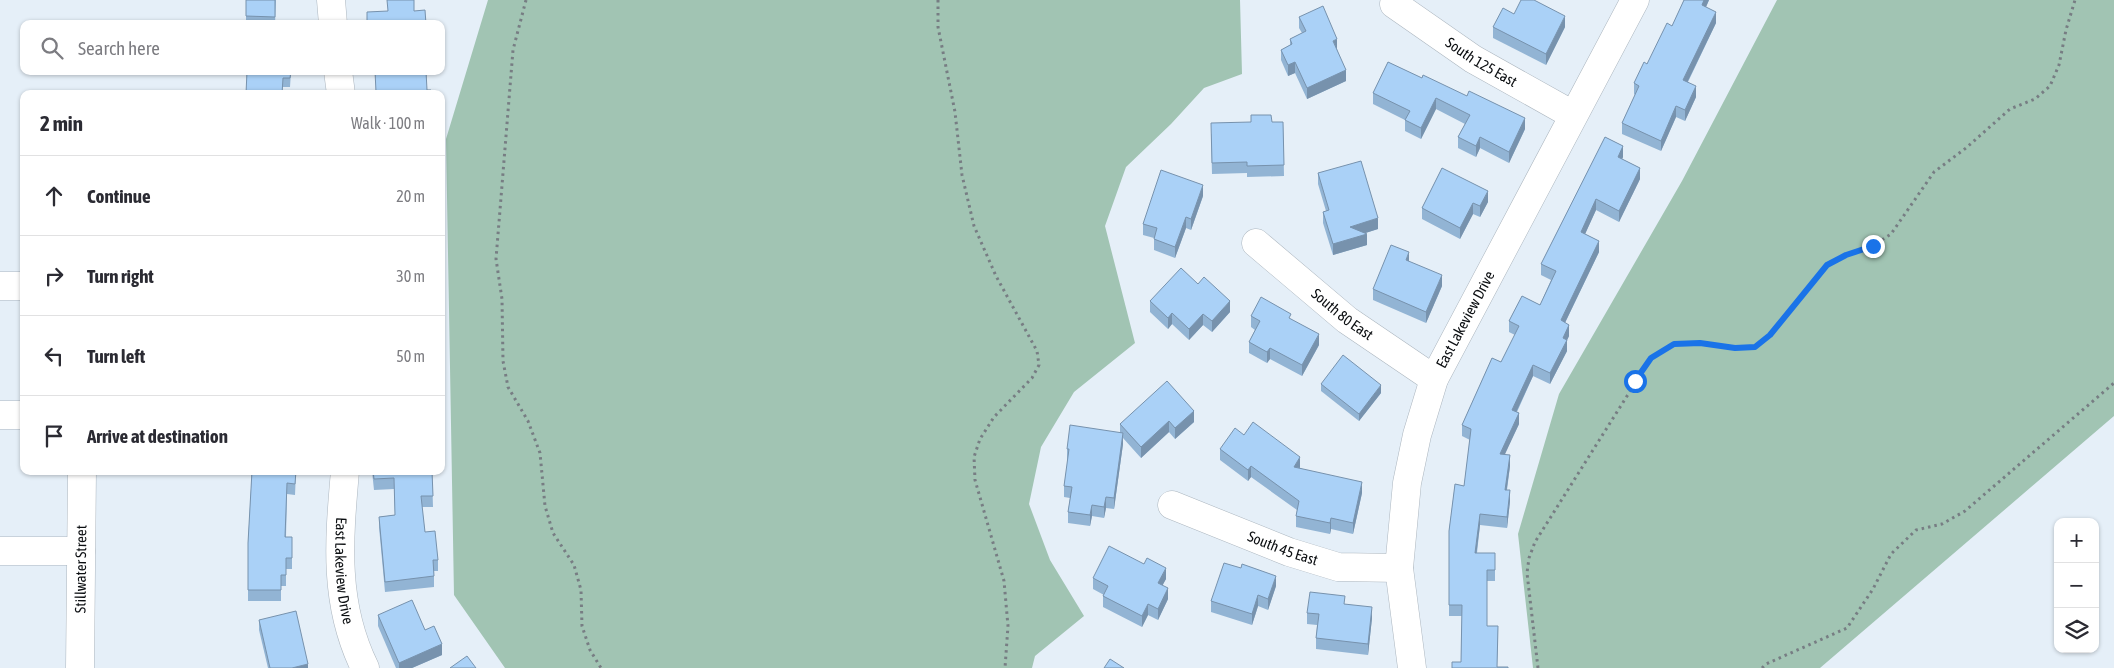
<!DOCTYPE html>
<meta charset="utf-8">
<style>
:root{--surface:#fff;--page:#f2f2f3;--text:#2b2b33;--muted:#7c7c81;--line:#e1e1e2}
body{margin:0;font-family:"Asap Condensed",sans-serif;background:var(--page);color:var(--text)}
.controls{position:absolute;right:15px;bottom:15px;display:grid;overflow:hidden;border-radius:10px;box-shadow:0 1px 4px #0004}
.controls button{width:45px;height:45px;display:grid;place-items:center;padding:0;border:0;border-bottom:1px solid var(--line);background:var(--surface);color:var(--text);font:25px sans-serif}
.stop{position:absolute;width:15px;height:15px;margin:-11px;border:4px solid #1a73e8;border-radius:50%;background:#fff}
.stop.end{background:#1a73e8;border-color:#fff;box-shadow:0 1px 5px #0008}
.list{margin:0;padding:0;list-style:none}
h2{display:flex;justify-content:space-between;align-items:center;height:65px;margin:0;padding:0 20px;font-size:21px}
h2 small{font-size:16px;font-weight:400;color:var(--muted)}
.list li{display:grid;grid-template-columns:32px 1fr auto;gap:15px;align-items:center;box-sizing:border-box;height:80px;padding:0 20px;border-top:1px solid var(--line)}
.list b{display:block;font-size:19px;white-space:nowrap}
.list em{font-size:16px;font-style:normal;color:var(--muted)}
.icon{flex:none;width:28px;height:28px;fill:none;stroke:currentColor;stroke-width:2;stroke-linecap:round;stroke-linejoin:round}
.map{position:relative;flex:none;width:2114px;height:668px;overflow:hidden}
.search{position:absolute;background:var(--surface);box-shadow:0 1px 4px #0004;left:20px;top:20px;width:425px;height:55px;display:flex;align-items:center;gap:12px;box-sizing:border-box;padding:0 18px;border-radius:10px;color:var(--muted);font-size:19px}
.panel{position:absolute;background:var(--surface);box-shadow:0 1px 4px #0004;left:20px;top:90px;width:425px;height:385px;border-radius:10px}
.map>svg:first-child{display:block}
.green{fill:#a1c4b3}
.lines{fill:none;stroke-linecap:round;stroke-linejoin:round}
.minor-casing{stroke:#acb6bf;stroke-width:29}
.path{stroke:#777d83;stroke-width:3;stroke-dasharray:2.5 4;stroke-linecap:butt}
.minor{stroke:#fff;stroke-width:28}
.wall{fill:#92b4d4}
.shaded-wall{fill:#7792ad}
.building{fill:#aad1f7;stroke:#7792ad}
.route{stroke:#1a73e8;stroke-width:6}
.labels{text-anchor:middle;stroke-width:4;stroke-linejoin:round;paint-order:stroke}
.street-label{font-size:15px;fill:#0b0e11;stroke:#f7fbff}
</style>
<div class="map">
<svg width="2114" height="668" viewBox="0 0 2114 668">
<rect width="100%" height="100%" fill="#e5eff8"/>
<!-- green -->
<g class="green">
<path d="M 488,0 L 1240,0 L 1242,74 L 1204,88 L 1171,124 L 1126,167 L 1105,226 L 1135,343 L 1074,392 L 1041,447 L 1029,504 L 1050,560 L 1084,616 L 1035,656 L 1032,668 L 505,668 L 454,595 L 446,139 Z"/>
<path d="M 1777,0 L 2114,0 L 2114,416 L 1820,668 L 1533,668 L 1518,534 L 1559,394 L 1682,181 Z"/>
</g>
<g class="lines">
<defs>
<g id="minor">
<path d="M 331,0 L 333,24"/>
<path id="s1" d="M 1394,4 L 1473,59 L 1573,115"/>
<path d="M 338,71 L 341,94"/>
<path id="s2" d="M 1256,243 L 1347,320 L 1434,379"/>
<path d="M 0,286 L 24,286"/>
<path d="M 0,415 L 24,415"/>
<path id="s3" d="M 345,471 C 339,540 333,603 365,668"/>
<path id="s4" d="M 1172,505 L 1289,552 L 1338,567 L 1399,568"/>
<path d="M 0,551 L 81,551"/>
<path id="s5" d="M 80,668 L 82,471"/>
<path id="s6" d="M 1412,668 L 1399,568 L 1407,483 L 1417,435 L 1434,379 L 1635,0"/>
</g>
</defs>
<!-- minor casing -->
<use href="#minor" class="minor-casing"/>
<!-- path -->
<g class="path">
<path d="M 526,0 L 513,50 L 496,259 L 502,299 L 503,361 L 508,387 L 528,421 L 540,453 L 545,506 L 553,533 L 574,565 L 581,590 L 582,626 L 590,650 L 601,668"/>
<path d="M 938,0 L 938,27 L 955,112 L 962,175 L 974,226 L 996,276 L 1037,351 L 1039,365 L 1032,378 L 994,417 L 980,439 L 974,457 L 975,480 L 1004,581 L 1008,626 L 1005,668"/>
<path d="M 1538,668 L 1527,573 L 1529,558 L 1535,542 L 1651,358 L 1674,344 L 1700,343 L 1735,348 L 1755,347 L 1770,335 L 1827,265 L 1846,255 L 1873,246 L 1891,234 L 1934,172 L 1966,148 L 2010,109 L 2035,99 L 2050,86 L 2059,65 L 2066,30 L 2075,0"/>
<path d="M 1762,668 L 1766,664 L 1847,628 L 1873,589 L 1891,554 L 1916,530 L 1942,524 L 1965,511 L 2114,383"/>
</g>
<!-- minor -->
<use href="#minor" class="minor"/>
</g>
<!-- wall -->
<g class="wall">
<path d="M 246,0 L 276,0 L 275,24 L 246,24 Z"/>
<path d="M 1684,0 L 1709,0 L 1706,7 L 1716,23 L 1688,82 L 1696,97 L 1685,121 L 1676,117 L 1661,151 L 1622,134 L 1622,123 L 1635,95 L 1634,94 L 1634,83 L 1672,26 Z"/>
<path d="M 1514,14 L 1565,27 L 1546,65 L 1493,38 L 1493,27 Z"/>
<path d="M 1299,17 L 1337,49 L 1346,81 L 1307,99 L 1295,73 L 1288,76 L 1281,60 L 1281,50 L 1290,45 L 1290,39 L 1302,33 L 1299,28 Z"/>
<path d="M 1388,62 L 1525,129 L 1509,163 L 1480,148 L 1476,157 L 1458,148 L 1458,137 L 1465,124 L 1436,109 L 1421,139 L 1405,131 L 1405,120 L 1373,104 L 1373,93 Z"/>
<path d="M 291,71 L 290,87 L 283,87 L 246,94 Z"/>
<path d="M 1272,122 L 1283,122 L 1284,176 L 1247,177 L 1247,173 L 1212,174 L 1211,134 Z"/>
<path d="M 1605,137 L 1623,146 L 1623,157 L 1622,159 L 1640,168 L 1640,179 L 1619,222 L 1596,210 L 1585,234 L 1599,241 L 1599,252 L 1565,323 L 1569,325 L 1569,336 L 1567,340 L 1567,351 L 1550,384 L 1533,376 L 1517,412 L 1519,413 L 1519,424 L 1504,455 L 1510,455 L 1510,466 L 1507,490 L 1510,490 L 1510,501 L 1507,528 L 1480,525 L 1477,553 L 1495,553 L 1495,581 L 1487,581 L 1487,626 L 1498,626 L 1497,667 L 1508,667 L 1508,668 L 1452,668 L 1452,662 L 1461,662 L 1462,616 L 1449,616 L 1449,531 L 1455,484 L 1464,486 L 1470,440 L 1462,436 L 1462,425 L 1492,358 L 1501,362 L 1515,335 L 1509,332 L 1509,321 L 1522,296 L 1540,305 L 1551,280 L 1541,275 L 1541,264 Z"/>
<path d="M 1442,168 L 1488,202 L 1480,217 L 1473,214 L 1460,239 L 1422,219 L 1422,208 Z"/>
<path d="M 1318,173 L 1378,229 L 1365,233 L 1367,245 L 1333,255 L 1323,223 L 1323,212 L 1326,211 L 1318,184 Z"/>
<path d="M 1203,196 L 1191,230 L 1186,228 L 1175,258 L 1154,250 L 1154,238 L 1143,235 L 1143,224 Z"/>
<path d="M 1198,284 L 1230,312 L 1212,332 L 1203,325 L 1189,340 L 1172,324 L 1168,329 L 1150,312 L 1150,301 Z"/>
<path d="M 1442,286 L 1426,323 L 1373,300 L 1373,289 Z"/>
<path d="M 1251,316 L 1291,319 L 1319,345 L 1302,376 L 1270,359 L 1267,363 L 1249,353 L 1249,342 L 1255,330 L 1251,327 Z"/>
<path d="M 1321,384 L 1381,393 L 1359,421 L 1321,391 Z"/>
<path d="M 1194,411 L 1194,422 L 1175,439 L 1169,432 L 1141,458 L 1123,438 L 1123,444 L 1114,509 L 1106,508 L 1104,518 L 1092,516 L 1090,526 L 1068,523 L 1068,512 L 1070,498 L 1064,497 L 1064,486 L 1068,460 L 1067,460 L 1067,449 L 1120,432 L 1120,424 Z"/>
<path d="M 1244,435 L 1300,468 L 1362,493 L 1353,534 L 1331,529 L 1330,534 L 1296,527 L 1296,516 L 1297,510 L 1251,477 L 1248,481 L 1220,460 L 1220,449 Z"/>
<path d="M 252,471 L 296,471 L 295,495 L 287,494 L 286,537 L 292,537 L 292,569 L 286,569 L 286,586 L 281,586 L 281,601 L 248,601 L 248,543 Z"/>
<path d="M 372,471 L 437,471 L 437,473 L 432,474 L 433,507 L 422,507 L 425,532 L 438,560 L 438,571 L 434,571 L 434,587 L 385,592 L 379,527 L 379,517 L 395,515 L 394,489 L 374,490 Z"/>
<path d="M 1093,578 L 1166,579 L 1162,585 L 1168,599 L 1158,620 L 1148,615 L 1142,627 L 1103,607 L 1103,596 L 1104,595 L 1093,589 Z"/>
<path d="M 1276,586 L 1268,610 L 1258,606 L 1252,625 L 1211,612 L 1211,601 Z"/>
<path d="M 1345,604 L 1372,618 L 1368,655 L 1316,649 L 1316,638 L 1317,625 L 1307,624 L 1307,613 Z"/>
<path d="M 378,615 L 425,630 L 442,655 L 412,668 L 396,668 L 378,626 Z"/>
<path d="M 259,620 L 308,668 L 268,668 L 259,630 Z"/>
</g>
<!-- shaded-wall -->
<g class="shaded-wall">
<path d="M 1704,0 L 1709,0 L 1702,16 L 1702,5 Z"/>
<path d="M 1716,12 L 1716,23 L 1683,91 L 1683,80 Z"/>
<path d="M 1565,16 L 1565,27 L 1546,65 L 1546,54 Z"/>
<path d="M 1337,39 L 1337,50 L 1333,41 Z"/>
<path d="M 1295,62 L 1295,73 L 1288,76 L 1288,65 Z"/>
<path d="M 1346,70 L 1346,81 L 1307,99 L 1307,88 Z"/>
<path d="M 1696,86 L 1696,97 L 1685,121 L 1685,110 Z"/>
<path d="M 1436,98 L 1436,109 L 1421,139 L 1421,128 Z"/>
<path d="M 1676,106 L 1676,117 L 1661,151 L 1661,141 Z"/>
<path d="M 1525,118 L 1525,129 L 1509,163 L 1509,152 Z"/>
<path d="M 1480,137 L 1480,148 L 1476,157 L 1476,146 Z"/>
<path d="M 1623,146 L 1623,157 L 1618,168 L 1618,157 Z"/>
<path d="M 1640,168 L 1640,179 L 1619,222 L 1619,211 Z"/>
<path d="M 1203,185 L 1203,196 L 1191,230 L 1191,219 Z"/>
<path d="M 1488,191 L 1488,202 L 1480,217 L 1480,206 Z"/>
<path d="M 1596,199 L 1596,210 L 1581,243 L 1581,232 Z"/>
<path d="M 1473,203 L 1473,214 L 1460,239 L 1460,228 Z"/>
<path d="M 1186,217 L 1186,228 L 1175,258 L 1175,247 Z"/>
<path d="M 1378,218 L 1378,229 L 1350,238 L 1350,227 Z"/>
<path d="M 1367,234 L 1367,245 L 1333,255 L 1333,244 Z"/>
<path d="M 1599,241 L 1599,252 L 1561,331 L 1561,320 Z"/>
<path d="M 1409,252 L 1409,263 L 1406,260 Z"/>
<path d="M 1442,275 L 1442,286 L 1426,323 L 1426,312 Z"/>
<path d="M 1230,301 L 1230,312 L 1212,332 L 1212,321 Z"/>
<path d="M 1172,313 L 1172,324 L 1168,329 L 1168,318 Z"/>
<path d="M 1203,314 L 1203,325 L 1189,340 L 1189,329 Z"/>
<path d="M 1569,325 L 1569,336 L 1563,349 L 1563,338 Z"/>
<path d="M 1319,334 L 1319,345 L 1302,376 L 1302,365 Z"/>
<path d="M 1567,340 L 1567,351 L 1550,384 L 1550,373 Z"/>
<path d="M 1270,348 L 1270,359 L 1267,363 L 1267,352 Z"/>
<path d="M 1533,365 L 1533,376 L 1512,421 L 1512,410 Z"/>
<path d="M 1381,385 L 1381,393 L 1359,421 L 1359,414 Z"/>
<path d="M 1194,411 L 1194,422 L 1175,439 L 1175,428 Z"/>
<path d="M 1519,413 L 1519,424 L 1500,465 L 1500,454 Z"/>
<path d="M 1169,421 L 1169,432 L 1141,458 L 1141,447 Z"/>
<path d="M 1123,433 L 1123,444 L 1114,509 L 1114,498 Z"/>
<path d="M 1510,455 L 1510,466 L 1505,501 L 1505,490 Z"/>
<path d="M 1300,457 L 1300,468 L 1294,467 Z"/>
<path d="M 1251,466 L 1251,477 L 1248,481 L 1248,470 Z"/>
<path d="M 1362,482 L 1362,493 L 1353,534 L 1353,523 Z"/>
<path d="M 1510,490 L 1510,501 L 1507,528 L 1507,517 Z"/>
<path d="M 1106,497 L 1106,508 L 1104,518 L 1104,507 Z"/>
<path d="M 1092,505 L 1092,516 L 1090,526 L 1090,515 Z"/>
<path d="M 1480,514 L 1480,525 L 1475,564 L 1475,553 Z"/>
<path d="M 1331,518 L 1331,529 L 1330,534 L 1330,523 Z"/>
<path d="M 1166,568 L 1166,579 L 1158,594 L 1158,583 Z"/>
<path d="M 1276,576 L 1276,586 L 1268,610 L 1268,599 Z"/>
<path d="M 1168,588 L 1168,599 L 1158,620 L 1158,609 Z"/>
<path d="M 1258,595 L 1258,606 L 1252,625 L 1252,614 Z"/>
<path d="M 1148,604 L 1148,615 L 1142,627 L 1142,616 Z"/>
<path d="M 1372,607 L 1372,618 L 1368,655 L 1368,644 Z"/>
<path d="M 442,644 L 442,655 L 412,668 L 399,668 L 399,663 Z"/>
<path d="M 308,664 L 308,668 L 292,668 Z"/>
</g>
<!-- building -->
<g class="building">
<path d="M 246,0 L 275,0 L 275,17 L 246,16 Z"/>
<path d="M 387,0 L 414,0 L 414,11 L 425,10 L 426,24 L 367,24 L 367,12 L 388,11 Z"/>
<path d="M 1521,0 L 1534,0 L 1565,16 L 1546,54 L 1493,27 L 1503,8 L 1514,14 Z"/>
<path d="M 1684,0 L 1704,0 L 1702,5 L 1716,12 L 1683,80 L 1696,86 L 1685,110 L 1676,106 L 1661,141 L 1622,123 L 1639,86 L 1634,83 L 1644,62 L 1647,64 L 1667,23 L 1672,26 Z"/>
<path d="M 1323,6 L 1337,39 L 1333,41 L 1346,70 L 1307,88 L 1295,62 L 1288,65 L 1281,50 L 1292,44 L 1290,39 L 1306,31 L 1299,17 Z"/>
<path d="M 1388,62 L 1422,78 L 1423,75 L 1467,96 L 1469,91 L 1525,118 L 1509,152 L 1480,137 L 1476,146 L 1458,137 L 1470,115 L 1436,98 L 1421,128 L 1405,120 L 1410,111 L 1373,93 Z"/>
<path d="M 247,71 L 291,71 L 290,78 L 283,78 L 282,94 L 246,94 Z"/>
<path d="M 375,71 L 426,71 L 427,90 L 431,90 L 431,94 L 372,94 L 372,92 L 376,92 Z"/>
<path d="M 1251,115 L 1271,115 L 1272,122 L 1283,122 L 1284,165 L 1247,166 L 1247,162 L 1212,163 L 1211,123 L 1251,122 Z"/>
<path d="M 1605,137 L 1623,146 L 1618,157 L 1640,168 L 1619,211 L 1596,199 L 1581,232 L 1599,241 L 1561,320 L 1569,325 L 1563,338 L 1567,340 L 1550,373 L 1533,365 L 1512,410 L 1519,413 L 1500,454 L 1510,455 L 1505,490 L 1510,490 L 1507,517 L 1480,514 L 1475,553 L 1495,553 L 1495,570 L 1487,570 L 1487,626 L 1498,626 L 1497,667 L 1508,667 L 1508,668 L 1452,668 L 1452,662 L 1461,662 L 1462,605 L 1449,605 L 1449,531 L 1455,484 L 1464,486 L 1471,429 L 1462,425 L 1492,358 L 1501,362 L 1519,326 L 1509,321 L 1522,296 L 1540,305 L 1556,271 L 1541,264 Z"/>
<path d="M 1361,161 L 1378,218 L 1350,227 L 1367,234 L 1333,244 L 1323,212 L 1329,210 L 1318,173 Z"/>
<path d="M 1442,168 L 1488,191 L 1480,206 L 1473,203 L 1460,228 L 1422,208 Z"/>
<path d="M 1161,170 L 1203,185 L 1191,219 L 1186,217 L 1175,247 L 1154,239 L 1157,228 L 1143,224 Z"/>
<path d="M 1391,245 L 1409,252 L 1406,260 L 1442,275 L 1426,312 L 1373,289 Z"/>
<path d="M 1181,268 L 1198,284 L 1204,277 L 1230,301 L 1212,321 L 1203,314 L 1189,329 L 1172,313 L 1168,318 L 1150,301 Z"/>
<path d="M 1261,297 L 1291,314 L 1289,318 L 1319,334 L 1302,365 L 1270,348 L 1267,352 L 1249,342 L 1260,321 L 1251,316 Z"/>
<path d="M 1343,355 L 1381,385 L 1359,414 L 1321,384 Z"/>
<path d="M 1167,381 L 1194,411 L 1175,428 L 1169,421 L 1141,447 L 1120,424 Z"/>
<path d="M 1253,422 L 1300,457 L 1294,467 L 1362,482 L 1353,523 L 1331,518 L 1330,523 L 1296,516 L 1299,501 L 1251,466 L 1248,470 L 1220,449 L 1235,428 L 1244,435 Z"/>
<path d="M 1070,425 L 1123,433 L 1114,498 L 1106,497 L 1104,507 L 1092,505 L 1090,515 L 1068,512 L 1072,487 L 1064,486 L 1069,449 L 1067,449 Z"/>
<path d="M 252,471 L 296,471 L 295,484 L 287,483 L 285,537 L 292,537 L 292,558 L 286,558 L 286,575 L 281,575 L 281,590 L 248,590 L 248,543 Z"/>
<path d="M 373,471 L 432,471 L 433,496 L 421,496 L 425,532 L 435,531 L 438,560 L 433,560 L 434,576 L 385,582 L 379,517 L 395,515 L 394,478 L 374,479 Z"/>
<path d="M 1109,546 L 1144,564 L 1147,558 L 1166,568 L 1158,583 L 1168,588 L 1158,609 L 1148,604 L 1142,616 L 1103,596 L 1108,586 L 1093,578 Z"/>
<path d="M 1224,563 L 1241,568 L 1242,564 L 1276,576 L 1268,599 L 1258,595 L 1252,614 L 1211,601 Z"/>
<path d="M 1310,592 L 1345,596 L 1344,604 L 1372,607 L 1368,644 L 1316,638 L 1319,614 L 1307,613 Z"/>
<path d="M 412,600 L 425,630 L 434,626 L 442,644 L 399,663 L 378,615 Z"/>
<path d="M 296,611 L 308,664 L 292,668 L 270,668 L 259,620 Z"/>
<path d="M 467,656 L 476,668 L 450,668 Z"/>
<path d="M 1110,659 L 1124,668 L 1104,668 Z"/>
</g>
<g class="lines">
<!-- route -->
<path class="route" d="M 1635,381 L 1651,358 L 1674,344 L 1700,343 L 1735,348 L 1755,347 L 1770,335 L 1827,265 L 1846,255 L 1873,246"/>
</g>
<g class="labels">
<!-- street labels -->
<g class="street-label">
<text dy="5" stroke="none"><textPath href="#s1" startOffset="105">South 125 East</textPath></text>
<text dy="5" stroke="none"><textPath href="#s2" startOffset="112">South 80 East</textPath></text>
<text dy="5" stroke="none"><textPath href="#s6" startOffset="361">East Lakeview Drive</textPath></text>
<text dy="5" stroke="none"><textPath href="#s4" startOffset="119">South 45 East</textPath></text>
<text dy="5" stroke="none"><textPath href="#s5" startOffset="99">Stillwater Street</textPath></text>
<text dy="5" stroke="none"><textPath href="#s3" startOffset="100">East Lakeview Drive</textPath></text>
</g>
</g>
</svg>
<div class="controls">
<button>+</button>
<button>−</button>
<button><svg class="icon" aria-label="layers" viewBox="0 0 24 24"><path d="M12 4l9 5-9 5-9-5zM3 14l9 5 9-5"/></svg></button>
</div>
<div class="stop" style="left:1635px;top:381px"></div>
<div class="stop end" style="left:1873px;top:246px"></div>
<div class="search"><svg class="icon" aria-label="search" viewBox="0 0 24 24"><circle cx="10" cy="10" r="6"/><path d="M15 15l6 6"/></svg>Search here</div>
<section class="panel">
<h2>2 min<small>Walk · 100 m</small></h2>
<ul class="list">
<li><svg class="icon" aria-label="ahead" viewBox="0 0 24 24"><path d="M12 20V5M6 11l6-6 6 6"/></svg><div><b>Continue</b></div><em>20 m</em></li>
<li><svg class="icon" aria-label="right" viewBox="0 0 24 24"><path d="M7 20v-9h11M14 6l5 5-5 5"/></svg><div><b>Turn right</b></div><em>30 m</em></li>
<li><svg class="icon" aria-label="left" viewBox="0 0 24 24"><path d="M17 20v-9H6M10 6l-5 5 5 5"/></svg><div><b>Turn left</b></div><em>50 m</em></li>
<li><svg class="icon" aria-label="arrive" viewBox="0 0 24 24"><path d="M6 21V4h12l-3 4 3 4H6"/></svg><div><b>Arrive at destination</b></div></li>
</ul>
</section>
</div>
